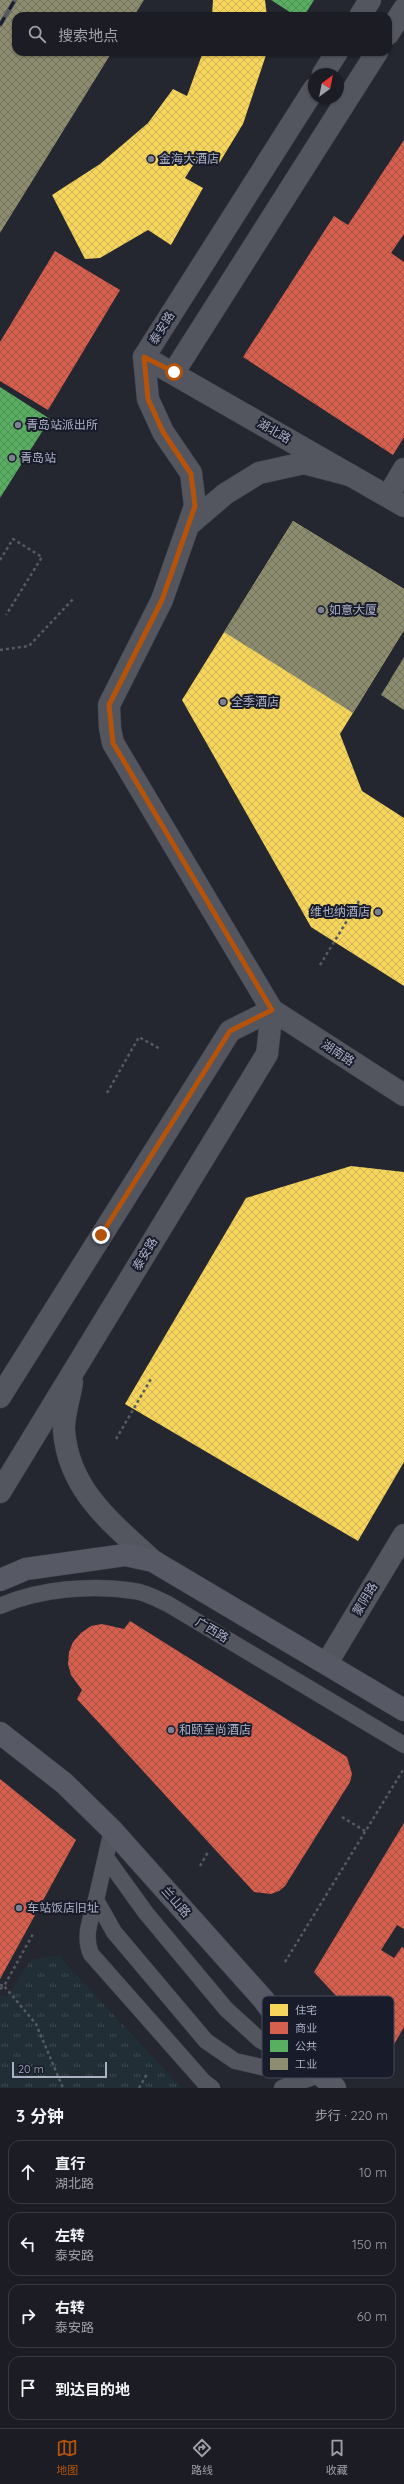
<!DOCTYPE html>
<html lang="zh">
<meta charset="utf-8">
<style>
:root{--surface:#1b1c24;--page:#282931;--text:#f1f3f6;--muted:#a0a1a6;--line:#393a41;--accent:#b45309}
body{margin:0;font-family:Quicksand,"Noto Sans SC",sans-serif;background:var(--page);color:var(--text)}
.compass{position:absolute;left:308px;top:68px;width:36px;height:36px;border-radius:50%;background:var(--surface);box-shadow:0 1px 3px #0004;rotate:32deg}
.scale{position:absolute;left:12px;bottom:10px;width:95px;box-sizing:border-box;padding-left:4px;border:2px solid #acb0c3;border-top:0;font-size:11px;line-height:14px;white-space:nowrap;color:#acb0c3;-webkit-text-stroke:3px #181b2a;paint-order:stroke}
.stop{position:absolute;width:12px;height:12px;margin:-9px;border:3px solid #b45309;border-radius:50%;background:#fff}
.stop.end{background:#b45309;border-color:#fff;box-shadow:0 1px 4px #0008}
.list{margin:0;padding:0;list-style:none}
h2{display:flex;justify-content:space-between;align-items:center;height:52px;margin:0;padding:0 16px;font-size:17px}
h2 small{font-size:13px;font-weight:400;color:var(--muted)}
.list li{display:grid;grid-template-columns:26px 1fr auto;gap:12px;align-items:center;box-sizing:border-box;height:64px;margin:0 8px 8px;padding:0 8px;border:1px solid var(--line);border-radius:12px}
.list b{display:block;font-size:15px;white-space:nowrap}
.list p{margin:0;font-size:13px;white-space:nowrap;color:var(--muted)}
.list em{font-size:13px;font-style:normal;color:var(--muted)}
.icon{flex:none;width:22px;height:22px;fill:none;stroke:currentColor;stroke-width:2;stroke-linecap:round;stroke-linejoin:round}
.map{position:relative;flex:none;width:404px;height:2088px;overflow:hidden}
.search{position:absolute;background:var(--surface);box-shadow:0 1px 3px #0004;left:12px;right:12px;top:12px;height:44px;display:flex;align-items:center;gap:10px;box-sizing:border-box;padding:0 14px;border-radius:12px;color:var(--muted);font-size:15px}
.sheet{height:340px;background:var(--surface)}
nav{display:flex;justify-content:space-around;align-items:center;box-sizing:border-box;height:56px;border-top:1px solid var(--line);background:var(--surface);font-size:11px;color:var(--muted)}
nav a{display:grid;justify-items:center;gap:2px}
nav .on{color:var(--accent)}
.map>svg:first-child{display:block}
.park{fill:url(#park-tufts)}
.homes{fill:url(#homes-cross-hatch)}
.shops{fill:url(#shops-cross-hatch)}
.public{fill:url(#public-cross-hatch)}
.industry{fill:url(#industry-cross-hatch)}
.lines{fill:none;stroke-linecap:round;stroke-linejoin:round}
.service-casing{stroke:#3e4047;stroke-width:17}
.minor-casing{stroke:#3e4047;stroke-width:23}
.tertiary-casing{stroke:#3e4047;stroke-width:23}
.secondary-casing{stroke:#3e4047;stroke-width:23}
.path{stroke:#565a62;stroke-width:2.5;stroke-dasharray:3 3;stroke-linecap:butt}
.service{stroke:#53555f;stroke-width:16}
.minor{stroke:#53555f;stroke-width:22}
.tertiary{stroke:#53555f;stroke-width:22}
.secondary{stroke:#575a64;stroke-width:22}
.rail-casing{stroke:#575a62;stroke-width:4.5}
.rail{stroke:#181b2a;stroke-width:3;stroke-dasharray:9;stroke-linecap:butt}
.route{stroke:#b45309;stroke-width:5}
.poi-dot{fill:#7c8090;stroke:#181b2a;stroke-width:1.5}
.labels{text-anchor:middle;stroke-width:4;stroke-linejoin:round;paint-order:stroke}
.poi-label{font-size:12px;fill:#acb0c3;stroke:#181b2a;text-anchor:start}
.street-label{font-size:12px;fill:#acb0c3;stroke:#181b2a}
.key{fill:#181b2a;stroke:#444858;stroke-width:1}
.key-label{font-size:11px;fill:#acb0c3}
</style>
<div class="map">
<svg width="404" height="2088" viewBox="0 0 404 2088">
<defs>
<pattern id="park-tufts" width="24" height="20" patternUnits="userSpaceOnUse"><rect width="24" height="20" fill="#212e35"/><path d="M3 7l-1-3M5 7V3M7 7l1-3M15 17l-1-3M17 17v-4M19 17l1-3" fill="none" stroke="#3f4a51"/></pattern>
<pattern id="homes-cross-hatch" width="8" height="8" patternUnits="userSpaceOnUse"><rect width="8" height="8" fill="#f6d55c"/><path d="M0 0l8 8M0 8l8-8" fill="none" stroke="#cfb555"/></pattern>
<pattern id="shops-cross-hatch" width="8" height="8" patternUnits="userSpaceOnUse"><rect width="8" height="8" fill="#d6604d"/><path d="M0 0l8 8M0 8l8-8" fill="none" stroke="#a55347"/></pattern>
<pattern id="public-cross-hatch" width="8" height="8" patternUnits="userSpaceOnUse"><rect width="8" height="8" fill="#5aae61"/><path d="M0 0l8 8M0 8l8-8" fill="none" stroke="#509057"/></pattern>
<pattern id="industry-cross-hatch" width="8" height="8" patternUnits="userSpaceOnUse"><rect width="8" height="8" fill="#8c8c6e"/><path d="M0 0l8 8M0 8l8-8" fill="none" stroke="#72725e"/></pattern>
</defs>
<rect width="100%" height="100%" fill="#242630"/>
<!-- park -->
<path class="park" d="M 60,1955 L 68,1966 L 182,2088 L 0,2088 L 0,1995 L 7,1997 L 31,1960 Z"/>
<!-- homes -->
<g class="homes">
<path d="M 213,0 L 265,0 L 267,16 L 212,16 Z"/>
<path d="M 203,52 L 267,52 L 243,124 L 218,165 L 200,154 L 185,178 L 203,188 L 171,245 L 148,230 L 100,258 L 85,259 L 52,195 L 100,164 L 148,123 L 173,89 L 187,96 Z"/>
<path d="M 293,521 L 404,589 L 404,630 L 340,734 L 362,791 L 404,818 L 404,986 L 311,927 L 182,700 Z"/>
<path d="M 351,1166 L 404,1172 L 404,1462 L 358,1541 L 125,1404 L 246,1198 Z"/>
</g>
<!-- shops -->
<g class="shops">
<path d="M 404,140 L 404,234 L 391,253 L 404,262 L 404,437 L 393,455 L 243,357 L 334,216 L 348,225 Z"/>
<path d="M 55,251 L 120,290 L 48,410 L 0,381 L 0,342 Z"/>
<path d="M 130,1621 L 347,1757 L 352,1774 L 350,1782 L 285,1886 L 279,1891 L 271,1894 L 254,1892 L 77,1699 L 82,1690 L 71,1675 L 68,1664 L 69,1652 L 73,1642 L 81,1633 L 91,1626 L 102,1624 L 124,1629 Z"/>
<path d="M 0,1779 L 76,1840 L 0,1979 Z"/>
<path d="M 404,1823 L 404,1929 L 397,1925 L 381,1950 L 394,1958 L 402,1947 L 404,1948 L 404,2027 L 389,2053 L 314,1972 Z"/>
</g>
<!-- public -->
<g class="public">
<path d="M 271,0 L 314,0 L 304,16 L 296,16 Z"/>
<path d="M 0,387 L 50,419 L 0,498 Z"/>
</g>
<!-- industry -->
<g class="industry">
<path d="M 0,0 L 144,0 L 134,16 L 16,16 L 16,52 L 112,52 L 0,233 Z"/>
<path d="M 293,521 L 404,589 L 404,630 L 353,713 L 224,632 Z"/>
<path d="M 404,657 L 404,710 L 381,695 Z"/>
</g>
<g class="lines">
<defs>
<g id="service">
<path d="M 0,1606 C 38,1589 92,1584 134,1591 C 145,1592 157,1599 168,1604 L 404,1745"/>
<path d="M 112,1830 L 96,1900 L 114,1932 L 206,2041 L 235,2061 L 266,2068 L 321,2075"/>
<path d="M 107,1859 L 146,1913 L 226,2009 L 260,2040 L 314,2071"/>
<path d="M 96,1900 C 91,1918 83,1936 91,1954 L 204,2082 L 212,2088"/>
<path d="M 282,2088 L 316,2076"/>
</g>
<g id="minor">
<path d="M 144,357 L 404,506"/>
<path d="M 388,496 L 404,469"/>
<path d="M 327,1663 L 404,1535"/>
</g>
<g id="tertiary">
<path d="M 360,16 L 370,0"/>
<path d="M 388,34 L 404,9"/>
<path d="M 323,74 L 337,52"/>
<path d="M 174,372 L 377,52"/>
<path d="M 190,524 L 225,494 L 259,473 L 304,463 L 350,475"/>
<path d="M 272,1010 L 404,1095"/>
<path d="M 72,1382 C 70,1397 63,1416 64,1431 C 69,1491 112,1523 153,1561"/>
<path d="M 0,1397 L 230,1031 L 272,1010"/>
<path d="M 0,1492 L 267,1054 L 272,1010 L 113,743 L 110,728 L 109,705 L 162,600 L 195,506 L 191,473 L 163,432 L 148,399 L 144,357 L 314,89"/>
</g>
<g id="secondary">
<path d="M 0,1580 L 26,1569 L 125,1555 L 153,1561 L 404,1710"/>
<path d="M 0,1733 L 64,1783 L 112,1830 L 263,1999 L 321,2075 L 335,2088"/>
</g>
</defs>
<!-- service casing -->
<use href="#service" class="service-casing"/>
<!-- minor casing -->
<use href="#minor" class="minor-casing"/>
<!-- tertiary casing -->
<use href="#tertiary" class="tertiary-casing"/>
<!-- secondary casing -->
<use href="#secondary" class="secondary-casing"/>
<!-- path -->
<g class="path">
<path d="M 0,560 L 13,539 L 42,557 L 6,615"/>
<path d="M 0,650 L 29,646 L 74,598"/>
<path d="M 320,965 L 359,901"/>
<path d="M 107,1093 L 139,1037 L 160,1049"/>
<path d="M 116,1439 L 151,1379"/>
<path d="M 342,1817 L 365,1831"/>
<path d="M 200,1866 L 208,1852"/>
<path d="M 285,1962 L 403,1770"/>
<path d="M 0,1985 L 4,1986 L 33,1934"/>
<path d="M 0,1989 L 4,1986 L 36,2024 L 63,2088"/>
<path d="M 139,2088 L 147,2074"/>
</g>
<!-- service -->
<use href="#service" class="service"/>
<!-- minor -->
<use href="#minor" class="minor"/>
<!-- tertiary -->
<use href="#tertiary" class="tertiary"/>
<!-- secondary -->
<use href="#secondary" class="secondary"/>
<defs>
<path id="rail" d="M 0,25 L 15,0"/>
</defs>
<!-- rail casing -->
<use href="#rail" class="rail-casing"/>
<!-- rail -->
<use href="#rail" class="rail"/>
</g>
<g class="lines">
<!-- route -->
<path class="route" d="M 101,1235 L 230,1031 L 272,1010 L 113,743 L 109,705 L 162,600 L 195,506 L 191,474 L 163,432 L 148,399 L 144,357 L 174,372"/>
</g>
<!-- markers -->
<g class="poi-dot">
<circle cx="151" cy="159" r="4"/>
<circle cx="18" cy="425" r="4"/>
<circle cx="12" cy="458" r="4"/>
<circle cx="321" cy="610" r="4"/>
<circle cx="223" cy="702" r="4"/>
<circle cx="378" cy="912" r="4"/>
<circle cx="171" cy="1730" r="4"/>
<circle cx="19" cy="1908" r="4"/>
</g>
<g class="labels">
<!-- poi labels -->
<g class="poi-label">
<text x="159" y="163">金海大酒店</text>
<text x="26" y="429">青岛站派出所</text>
<text x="20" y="462">青岛站</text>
<text x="329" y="614">如意大厦</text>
<text x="231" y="706">全季酒店</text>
<text x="370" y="916" text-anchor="end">维也纳酒店</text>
<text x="179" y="1734">和颐至尚酒店</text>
<text x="27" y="1912">车站饭店旧址</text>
</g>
<!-- street labels -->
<g class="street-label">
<text transform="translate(162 328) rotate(-58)" y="4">泰安路</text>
<text transform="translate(274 431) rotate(30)" y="4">湖北路</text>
<text transform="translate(338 1053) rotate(33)" y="4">湖南路</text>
<text transform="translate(145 1254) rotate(-59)" y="4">泰安路</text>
<text transform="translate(365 1599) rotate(-59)" y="4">蒙阴路</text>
<text transform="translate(212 1630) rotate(31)" y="4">广西路</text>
<text transform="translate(176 1902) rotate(48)" y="4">兰山路</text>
</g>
</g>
<!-- legend -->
<rect x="262" y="1996" width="132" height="82" rx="6" class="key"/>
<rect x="270" y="2004" width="18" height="12" fill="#f6d55c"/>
<rect x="270" y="2022" width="18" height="12" fill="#d6604d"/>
<rect x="270" y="2040" width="18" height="12" fill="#5aae61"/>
<rect x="270" y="2058" width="18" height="12" fill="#8c8c6e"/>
<g class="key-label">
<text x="295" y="2014">住宅</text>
<text x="295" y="2032">商业</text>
<text x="295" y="2050">公共</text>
<text x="295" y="2068">工业</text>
</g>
</svg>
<svg class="compass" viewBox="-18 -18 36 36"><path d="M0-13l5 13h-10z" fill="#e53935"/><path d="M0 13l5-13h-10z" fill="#a0a1a6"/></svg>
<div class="scale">20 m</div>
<div class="stop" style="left:174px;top:372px"></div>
<div class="stop end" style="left:101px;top:1235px"></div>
<div class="search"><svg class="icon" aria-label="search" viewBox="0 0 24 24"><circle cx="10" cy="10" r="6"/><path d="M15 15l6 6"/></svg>搜索地点</div>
</div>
<section class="sheet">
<h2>3 分钟<small>步行 · 220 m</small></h2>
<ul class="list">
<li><svg class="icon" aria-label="ahead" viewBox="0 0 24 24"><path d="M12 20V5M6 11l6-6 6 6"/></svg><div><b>直行</b><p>湖北路</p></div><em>10 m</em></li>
<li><svg class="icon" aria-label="left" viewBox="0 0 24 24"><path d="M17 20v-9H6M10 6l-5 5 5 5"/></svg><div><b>左转</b><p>泰安路</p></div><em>150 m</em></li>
<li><svg class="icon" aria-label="right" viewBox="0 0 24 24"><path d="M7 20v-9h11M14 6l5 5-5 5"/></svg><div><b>右转</b><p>泰安路</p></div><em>60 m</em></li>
<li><svg class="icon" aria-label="arrive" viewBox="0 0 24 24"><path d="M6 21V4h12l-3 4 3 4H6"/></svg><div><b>到达目的地</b></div></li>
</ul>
</section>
<nav>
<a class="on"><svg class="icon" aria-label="map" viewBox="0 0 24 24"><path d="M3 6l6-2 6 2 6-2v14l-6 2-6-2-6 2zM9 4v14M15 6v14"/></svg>地图</a>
<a><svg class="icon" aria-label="directions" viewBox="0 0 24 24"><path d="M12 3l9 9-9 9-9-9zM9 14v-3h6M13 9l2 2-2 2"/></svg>路线</a>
<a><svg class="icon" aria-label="saved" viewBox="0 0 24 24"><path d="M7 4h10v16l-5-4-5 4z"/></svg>收藏</a>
</nav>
